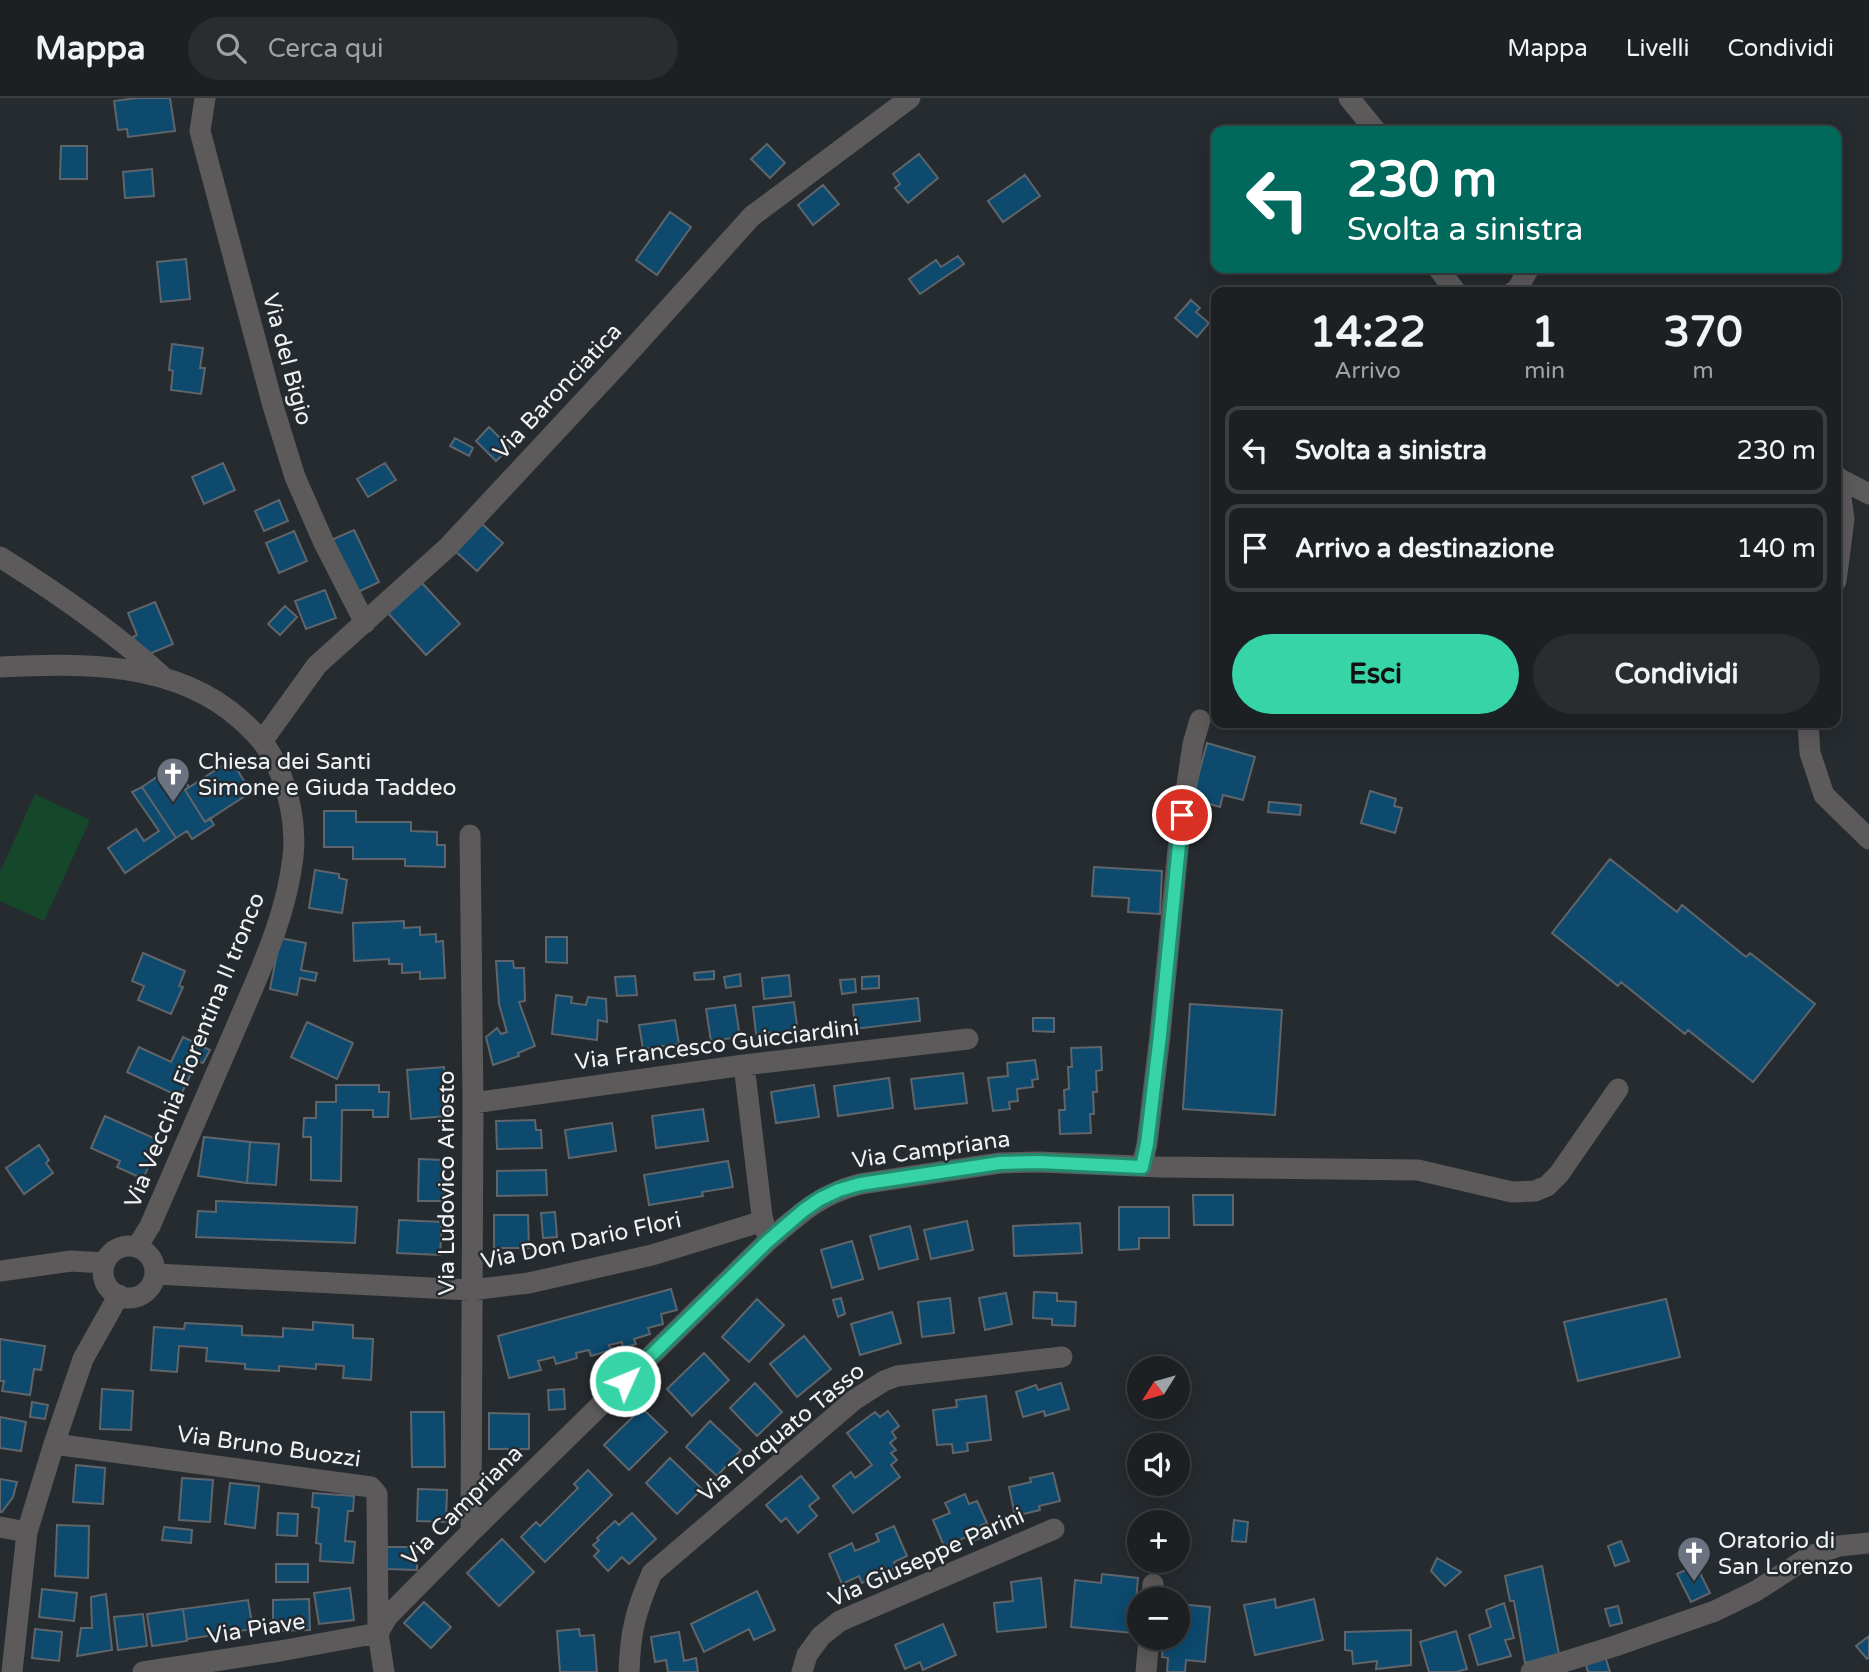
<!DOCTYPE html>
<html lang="it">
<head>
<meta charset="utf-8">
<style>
  :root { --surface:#1c2023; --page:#292d30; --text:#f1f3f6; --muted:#a0a3a6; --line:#3a3e41; --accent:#36d4a7 }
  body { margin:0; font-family:"Varela Round",sans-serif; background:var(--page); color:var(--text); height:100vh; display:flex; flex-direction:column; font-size:26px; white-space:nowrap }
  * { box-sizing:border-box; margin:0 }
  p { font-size:23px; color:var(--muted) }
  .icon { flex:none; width:38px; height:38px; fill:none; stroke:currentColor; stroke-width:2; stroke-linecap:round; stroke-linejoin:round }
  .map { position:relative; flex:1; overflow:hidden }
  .drawer { position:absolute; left:1211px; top:189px; width:630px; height:441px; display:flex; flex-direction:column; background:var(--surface); border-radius:14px; box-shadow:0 4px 18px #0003,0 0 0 2px var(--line) }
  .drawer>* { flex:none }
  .hud { position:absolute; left:1211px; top:28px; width:630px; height:147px; border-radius:14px; box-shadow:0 4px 18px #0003,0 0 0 2px var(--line); background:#00695c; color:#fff; overflow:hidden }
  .needle { width:46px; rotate:233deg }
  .fabs { position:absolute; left:1127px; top:1258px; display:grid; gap:14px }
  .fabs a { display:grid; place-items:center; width:63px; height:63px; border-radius:50%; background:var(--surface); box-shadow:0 4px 18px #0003,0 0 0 2px var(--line); font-size:35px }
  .pin { position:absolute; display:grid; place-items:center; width:60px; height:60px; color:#fff; margin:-30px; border:4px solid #fff; border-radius:50%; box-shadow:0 2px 7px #0007 }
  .me { position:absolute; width:77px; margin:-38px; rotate:46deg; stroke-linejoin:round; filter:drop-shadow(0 0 5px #0008) }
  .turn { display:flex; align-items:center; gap:24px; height:147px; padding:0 21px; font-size:32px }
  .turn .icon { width:91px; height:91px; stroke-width:2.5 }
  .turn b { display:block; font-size:49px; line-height:60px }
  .eta { display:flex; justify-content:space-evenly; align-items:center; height:119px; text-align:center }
  .eta b { font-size:42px; font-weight:700; line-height:49px }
  .primary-button { display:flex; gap:14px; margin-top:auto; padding:14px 21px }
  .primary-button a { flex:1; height:80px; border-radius:42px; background:var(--accent); color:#111; font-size:28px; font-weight:700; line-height:80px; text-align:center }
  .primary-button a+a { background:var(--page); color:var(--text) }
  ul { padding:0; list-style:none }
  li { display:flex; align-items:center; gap:21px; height:88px; margin:0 14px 10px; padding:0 7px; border:4px solid var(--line); border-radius:14px }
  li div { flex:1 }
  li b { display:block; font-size:26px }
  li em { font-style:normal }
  header { display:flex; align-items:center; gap:42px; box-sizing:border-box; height:98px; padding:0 35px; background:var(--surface); border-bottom:2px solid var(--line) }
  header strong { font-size:33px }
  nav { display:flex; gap:38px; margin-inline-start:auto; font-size:24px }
  .search { width:490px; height:63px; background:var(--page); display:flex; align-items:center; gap:18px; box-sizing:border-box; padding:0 24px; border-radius:38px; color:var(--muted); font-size:26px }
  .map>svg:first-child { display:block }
</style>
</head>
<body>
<header>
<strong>Mappa</strong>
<div class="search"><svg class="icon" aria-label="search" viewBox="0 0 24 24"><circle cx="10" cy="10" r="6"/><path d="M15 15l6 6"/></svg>Cerca qui</div>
<nav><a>Mappa</a><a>Livelli</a><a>Condividi</a></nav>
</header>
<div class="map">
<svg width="1869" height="1574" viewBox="0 0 1869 1574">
  <rect width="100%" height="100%" fill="#262b2f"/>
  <path fill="#15472b" d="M35,696L90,722L44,823L0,803V774Z"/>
  <path fill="#0d4a6e" stroke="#5f656a" stroke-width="2" d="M137,0H170L175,33L128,39L127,31L118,32L114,3Z
    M767,46L785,65L770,80L751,61Z
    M61,48H87V81H60Z
    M919,56L938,80L908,105L895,90L900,86L893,76Z
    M152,71L154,98L125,100L123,74Z
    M1025,77L1040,98L1003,124L988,103Z
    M823,87L839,106L813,127L798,107Z
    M670,114L691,129L657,177L636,162Z
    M958,158L964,166L920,196L909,181L936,162L941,169Z
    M186,161L190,201L161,204L157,164Z
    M1191,202L1200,210L1196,214L1209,225L1197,239L1175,220Z
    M172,246L203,250L200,270H205L201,296L171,292L173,273L169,272Z
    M489,329L510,350L496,363L476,343Z
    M455,340L473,350L469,358L450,348Z
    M223,365L235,392L204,406L192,379Z
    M385,365L396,382L368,399L357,381Z
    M279,402L288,423L264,433L255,413Z
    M481,425L503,445L477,473L455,453Z
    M354,432L379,484L354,496L329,443Z
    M294,433L307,463L279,475L266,445Z
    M421,484L460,526L426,557L387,514Z
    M325,492L336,520L306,531L295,503Z
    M155,504L173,546L142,559L133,539L137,537L128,515Z
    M285,508L297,519L280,537L268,526Z
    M1207,645L1255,659L1243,702L1223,697L1220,709L1192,701Z
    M231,662L251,694L205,724L185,692Z
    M170,670L175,678L180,675L189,689L185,692L205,724L210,720L214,727L192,741L187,733L176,740L142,689Z
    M142,689L176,740L125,775L108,750L136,731L144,743L159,733L132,694Z
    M1370,693L1396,701L1394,708L1402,710L1395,735L1361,725Z
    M1269,704L1301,707L1300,717L1268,714Z
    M324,713H356V724H411V733L437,734V747H445V769L405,768V761H353V749H324Z
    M1610,761L1677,814L1682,807L1746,859L1750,855L1815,906L1753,984L1688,932L1685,936L1621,884L1618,888L1552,835Z
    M1094,769L1162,773L1160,816L1128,814L1129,800L1092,798Z
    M315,772L339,776V780L347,782L342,815L309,810Z
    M404,823V830L420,829V837L436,836V844L443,843L445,880L420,881V874L402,875V866H389V861L354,863L353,825Z
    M546,839H567V865L546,864Z
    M280,840L306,845L301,872L317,875L315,883L300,880L297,897L270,891Z
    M143,855L185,873L179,888L183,889L171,916L138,902L144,888L132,883Z
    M496,863H513L514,870H524L525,903L519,904L535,948L518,955L519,958L493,967L486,939L497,930L501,936L507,934L499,906Z
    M714,873V881L695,882L694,875Z
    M740,876L741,888L726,890L724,879Z
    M789,877L791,898L764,901L762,880Z
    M635,878L637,897L617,898L615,879Z
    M879,878V890L862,891V879Z
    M855,881L856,894L842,896L840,882Z
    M556,897L572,899L571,905L586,907L588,899L606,901L607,924L598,922L597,942L552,936Z
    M918,900L920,923L855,931L853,907Z
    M794,904L798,936L776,939L775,934L756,936L753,909Z
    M1190,906L1282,912L1275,1017L1183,1011Z
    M735,907L740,939L711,943L706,911Z
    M1033,920H1054V934L1033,933Z
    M675,922L679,946L643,951L639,927Z
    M307,924L353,945L337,981L291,959Z
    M183,939L210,952L203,965L197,963L180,999L127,974L139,949L171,964Z
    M1101,949L1102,972L1096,973L1097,994H1093L1094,1016H1090L1091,1035L1060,1036L1059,1012H1065L1064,992L1069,991L1068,969H1072L1071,950Z
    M1035,962L1038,981L1032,982L1033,989L1017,991L1018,1003L1009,1004L1010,1011L993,1013L988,980L1008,978L1007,965Z
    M444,969L448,1018L411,1021L407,972Z
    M963,975L967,1005L915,1011L911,981Z
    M889,980L893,1010L838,1018L834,988Z
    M336,987H379V994H389L388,1019H373V1012H342L341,1083L311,1082V1039H303L304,1020H316V1004H336Z
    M814,987L819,1019L776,1025L771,994Z
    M703,1011L708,1043L656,1050L652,1018Z
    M105,1018L160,1043L143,1081L117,1069L120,1063L91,1050Z
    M535,1022L536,1032H541L542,1050L497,1051L496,1023Z
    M612,1025L616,1053L569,1060L565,1032Z
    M204,1039L250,1044L247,1085L198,1078Z
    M250,1044L279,1046L276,1087L247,1085Z
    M39,1047L49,1062L46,1065L53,1075L24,1096L6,1070Z
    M419,1061L445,1062L444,1103H418Z
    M728,1063L733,1089L702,1094L703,1098L649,1107L644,1077Z
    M546,1072L547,1097L497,1098V1073Z
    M1193,1097H1233V1127H1194Z
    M216,1103L357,1109L355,1145L196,1139L198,1113L216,1114Z
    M1119,1109H1169V1140H1139V1151L1119,1152Z
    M555,1114L557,1139L543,1140L541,1115Z
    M494,1117H528L529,1150H494Z
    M399,1122L442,1124L440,1157L397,1155Z
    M967,1123L973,1152L931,1161L924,1132Z
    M1080,1125L1082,1155L1014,1158L1013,1128Z
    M910,1128L918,1161L879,1171L870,1138Z
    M852,1143L863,1181L832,1190L821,1152Z
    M671,1191L677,1212L661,1216L663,1226L648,1230L650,1236L634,1241L636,1246L623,1250L622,1244L609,1247L611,1252L591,1258L589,1252L576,1255L577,1260L556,1266L554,1259L538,1263L541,1272L509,1280L498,1238Z
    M1034,1194L1057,1195V1203L1076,1204L1075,1228L1052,1227V1221L1033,1220Z
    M1006,1195L1012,1226L985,1232L979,1200Z
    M841,1200L845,1216L838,1219L833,1202Z
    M950,1200L954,1235L922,1239L918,1204Z
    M757,1201L784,1227L749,1264L722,1239Z
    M1666,1201L1680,1259L1578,1283L1564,1224Z
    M892,1214L901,1245L860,1257L851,1226Z
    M313,1224L353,1227V1240L373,1241L371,1282L343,1280L344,1268L316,1266V1271L279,1268V1273L245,1271V1266L206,1263L207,1250L179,1248L177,1274L151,1272L154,1229L184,1231L185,1225L242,1228V1237L283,1239V1230L313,1232Z
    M804,1238L831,1271L797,1299L770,1266Z
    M0,1241L45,1248L41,1272L34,1271L30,1297L2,1293L4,1283H0Z
    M704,1255L729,1282L692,1318L667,1291Z
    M755,1285L782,1314L757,1338L730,1310Z
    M1061,1285L1069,1311L1045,1318L1044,1313L1023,1319L1016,1294L1036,1287L1038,1292Z
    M102,1291L133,1293L131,1332L100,1331Z
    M564,1291L565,1311L549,1312L548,1292Z
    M986,1298L991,1342L967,1345L968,1353L953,1355L952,1346L937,1347L933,1312L957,1309L956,1302Z
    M32,1304L48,1307L45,1321L30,1319Z
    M642,1310L667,1334L629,1372L604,1347Z
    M888,1313L899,1328L892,1334L896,1340L890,1345L896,1352L891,1355L897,1362L891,1367L900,1379L853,1415L833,1388L851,1374L855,1380L872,1367L847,1335L875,1314L880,1319Z
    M411,1314H444L445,1369H412Z
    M489,1315L529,1316V1351H489Z
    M0,1319L26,1324L21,1353L0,1350Z
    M710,1323L741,1352L717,1378L686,1349Z
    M670,1360L702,1391L677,1416L646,1385Z
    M76,1367L105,1370L103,1406L73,1404Z
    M588,1372L612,1397L545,1464L521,1439L536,1424L540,1428L578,1390L574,1386Z
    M1053,1375L1060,1403L1039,1408L1040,1412L1015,1418L1009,1389L1031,1384L1030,1380Z
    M801,1378L819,1400L809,1408L817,1418L798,1435L786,1420L781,1424L766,1407Z
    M182,1380L213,1382L210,1424L179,1422Z
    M0,1381L17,1384L13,1399L2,1414H0Z
    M230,1385L259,1388L255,1430L225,1426Z
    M418,1391L447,1392L446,1424L417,1423Z
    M313,1395L354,1398L353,1413H348L345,1443L355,1444L353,1465L320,1463L321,1446L316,1445L319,1410L312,1409Z
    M965,1396L969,1406L977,1403L987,1425L981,1427L985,1438L971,1444L969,1438L944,1448L933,1422L950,1415L945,1405Z
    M278,1415L298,1416L297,1438L277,1437Z
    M632,1415L656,1441L629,1466L622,1459L608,1473L594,1458L599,1453L593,1447L599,1442L597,1440L615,1423L619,1427Z
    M1234,1422L1248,1424L1246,1444L1232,1443Z
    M57,1427L89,1428L88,1480L55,1478Z
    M894,1428L907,1458L894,1464L896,1470L862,1485L859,1478L842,1486L829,1456L852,1445L855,1453L879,1443L876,1436Z
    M164,1429L192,1432L191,1445L162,1442Z
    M502,1441L534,1474L499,1508L467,1475Z
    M1621,1443L1629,1463L1615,1468L1608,1448Z
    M387,1449H417V1472L387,1471Z
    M1437,1460L1461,1474L1445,1488L1431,1473Z
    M276,1466H308V1484H276Z
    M1696,1467L1710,1495L1691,1504L1677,1476Z
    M1542,1468L1559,1556L1525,1565L1514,1503H1510L1505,1478Z
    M1102,1476L1138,1480L1133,1535L1071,1529L1075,1482L1101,1485Z
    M1041,1480L1046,1529L997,1534L994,1505L1013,1503L1011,1484Z
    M350,1490L354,1522L319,1526L314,1495Z
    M42,1491L77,1495L74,1523L39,1519Z
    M757,1493L775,1532L754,1542L749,1531L704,1554L691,1526Z
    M106,1496L112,1552L77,1558L81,1530H92L91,1499Z
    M309,1501L310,1532L273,1533V1502Z
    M1275,1501L1276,1510L1314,1501L1323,1542L1255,1557L1244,1507Z
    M248,1502L253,1531L187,1541L183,1511Z
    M424,1504L451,1529L431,1550L404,1525Z
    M1504,1505L1514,1540L1505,1542L1511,1558L1478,1567L1469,1537L1491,1529L1486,1512Z
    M1178,1506L1210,1509L1205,1564L1186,1562L1185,1574H1167L1168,1560L1162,1559L1164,1540H1178Z
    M1618,1508L1622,1525L1610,1528L1605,1511Z
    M183,1511L187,1543L152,1548L147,1516Z
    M143,1516L147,1548L118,1552L114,1519Z
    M943,1526L956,1557L923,1572L920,1564L905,1571L895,1547Z
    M35,1531L62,1534L59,1563L32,1560Z
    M579,1531L580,1538L594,1537L597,1574H560L557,1533Z
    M1411,1532V1567L1376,1571L1377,1563L1353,1566L1352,1553L1345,1552V1534Z
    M1456,1533L1467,1571L1456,1574H1429L1420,1544Z
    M679,1534L684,1563L696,1560L698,1574H668L666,1562L655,1564L651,1539Z
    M1869,1538V1559L1867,1561L1856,1548Z
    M1605,1558L1610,1574H1588L1585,1564Z"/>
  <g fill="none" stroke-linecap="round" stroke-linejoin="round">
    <path stroke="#5d5a5c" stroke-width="21" d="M205,0L200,33L273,308L295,379L324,445L365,525
      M1349,0L1376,33
      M1438,170L1456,194
      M1513,194L1517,192L1529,170
      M1836,377L1838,380L1844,421L1836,483
      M1838,380L1869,396
      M0,459C56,494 113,533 162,578
      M0,569C82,565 176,563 241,622C261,640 270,651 281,677C291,703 296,731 293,759C286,821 258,877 234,934C206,999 178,1063 150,1128L137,1149
      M1808,625L1810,655L1824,697L1869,741
      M263,642L317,567L448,449L624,260L752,118L910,0
      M470,737L473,1005L471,1434
      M744,967L762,1118L766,1134
      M473,1005L744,967L968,941
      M1142,1068L1147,1046L1160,937L1179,741L1193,646L1200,622
      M103 1174a26 26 0 1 1 52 0a26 26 0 1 1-52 0Z
      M0,1173L71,1163L105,1165
      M155,1176L471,1192L529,1185L652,1157L763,1123
      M54,1346L371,1389L377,1396L378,1535L384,1574
      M0,1429L27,1434
      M1152,1502L1153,1486
      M378,1535L387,1519L471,1434L768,1143C800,1116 818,1097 860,1086L1000,1065L1039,1064L1161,1069L1418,1072L1512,1094L1535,1093L1547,1088L1559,1076L1618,991
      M12,1574L27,1434L54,1346L83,1261L119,1197
      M143,1574L280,1553L378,1535
      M629,1574C630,1534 636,1512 652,1475L854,1302L884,1283L897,1278L1062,1259
      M802,1574L807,1557L821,1538L840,1523L1054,1431
      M1146,1574L1149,1540
      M1531,1574L1615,1548L1715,1513L1756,1493L1810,1458L1839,1448L1869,1445"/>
  </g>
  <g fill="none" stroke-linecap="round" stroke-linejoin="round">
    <g stroke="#238a6d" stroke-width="18">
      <path id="route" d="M625,1283L768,1143L804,1112L820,1101L839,1092L860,1086L1000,1065L1039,1064L1142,1069L1147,1046L1160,937L1182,717"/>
    </g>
    <use href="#route" stroke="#36d4a7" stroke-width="12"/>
  </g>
  <defs>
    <g id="church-pin" transform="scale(1.75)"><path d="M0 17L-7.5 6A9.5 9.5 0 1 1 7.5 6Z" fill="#6b7280" stroke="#262b2f"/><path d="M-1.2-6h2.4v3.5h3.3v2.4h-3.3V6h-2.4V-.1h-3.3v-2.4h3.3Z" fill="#fff"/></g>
  </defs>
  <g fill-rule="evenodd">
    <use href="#church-pin" x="173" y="676"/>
    <use href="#church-pin" x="1694" y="1455"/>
  </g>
  <g text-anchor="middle" stroke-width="5" stroke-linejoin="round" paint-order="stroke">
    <g font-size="23" fill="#eff3f6" stroke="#262b2f">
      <text transform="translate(288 261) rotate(75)" y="8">Via del Bigio</text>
      <text transform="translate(557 293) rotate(-47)" y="8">Via Baronciatica</text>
      <text transform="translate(717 946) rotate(-7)" y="8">Via Francesco Guicciardini</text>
      <text transform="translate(194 952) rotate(-68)" y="8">Via Vecchia Fiorentina II tronco</text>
      <text transform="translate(931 1051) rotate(-8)" y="8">Via Campriana</text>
      <text transform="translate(446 1085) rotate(-90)" y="8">Via Ludovico Ariosto</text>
      <text transform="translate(581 1142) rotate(-12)" y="8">Via Don Dario Flori</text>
      <text transform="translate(781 1334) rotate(-39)" y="8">Via Torquato Tasso</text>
      <text transform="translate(269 1348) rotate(8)" y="8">Via Bruno Buozzi</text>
      <text transform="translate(462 1407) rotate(-45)" y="8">Via Campriana</text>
      <text transform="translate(926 1459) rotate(-24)" y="8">Via Giuseppe Parini</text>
      <text transform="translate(256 1530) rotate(-9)" y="8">Via Piave</text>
    </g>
    <g font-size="23" fill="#eff3f6" stroke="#262b2f" text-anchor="start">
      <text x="198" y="671">Chiesa dei Santi<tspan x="198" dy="26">Simone e Giuda Taddeo</tspan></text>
      <text x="1718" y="1450">Oratorio di<tspan x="1718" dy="26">San Lorenzo</tspan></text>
    </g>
  </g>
</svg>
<div class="fabs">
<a><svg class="needle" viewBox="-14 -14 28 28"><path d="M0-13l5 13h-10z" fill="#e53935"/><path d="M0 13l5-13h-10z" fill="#a0a3a6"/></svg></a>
<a><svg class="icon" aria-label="sound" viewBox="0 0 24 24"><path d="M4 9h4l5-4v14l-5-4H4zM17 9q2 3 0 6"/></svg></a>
<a>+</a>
<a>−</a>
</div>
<div class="pin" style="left:1182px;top:717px;background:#d93025"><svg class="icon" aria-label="arrive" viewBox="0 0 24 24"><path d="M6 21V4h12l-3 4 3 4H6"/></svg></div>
<svg class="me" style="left:625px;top:1283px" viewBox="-20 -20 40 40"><circle r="17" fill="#36d4a7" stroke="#fff" stroke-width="3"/><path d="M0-11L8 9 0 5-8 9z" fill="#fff"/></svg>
<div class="hud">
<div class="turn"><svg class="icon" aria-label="left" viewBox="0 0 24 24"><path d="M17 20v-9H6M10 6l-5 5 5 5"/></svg><div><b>230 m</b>Svolta a sinistra</div></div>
</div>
<section class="drawer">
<div class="eta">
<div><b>14:22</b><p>Arrivo</p></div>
<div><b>1</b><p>min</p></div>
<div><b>370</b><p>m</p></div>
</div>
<ul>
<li><svg class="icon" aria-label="left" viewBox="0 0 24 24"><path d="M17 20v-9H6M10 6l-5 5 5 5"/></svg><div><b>Svolta a sinistra</b></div><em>230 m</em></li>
<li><svg class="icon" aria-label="arrive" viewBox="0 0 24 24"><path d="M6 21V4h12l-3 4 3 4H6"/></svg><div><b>Arrivo a destinazione</b></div><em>140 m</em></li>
</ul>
<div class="primary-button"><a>Esci</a><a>Condividi</a></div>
</section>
</div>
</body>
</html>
